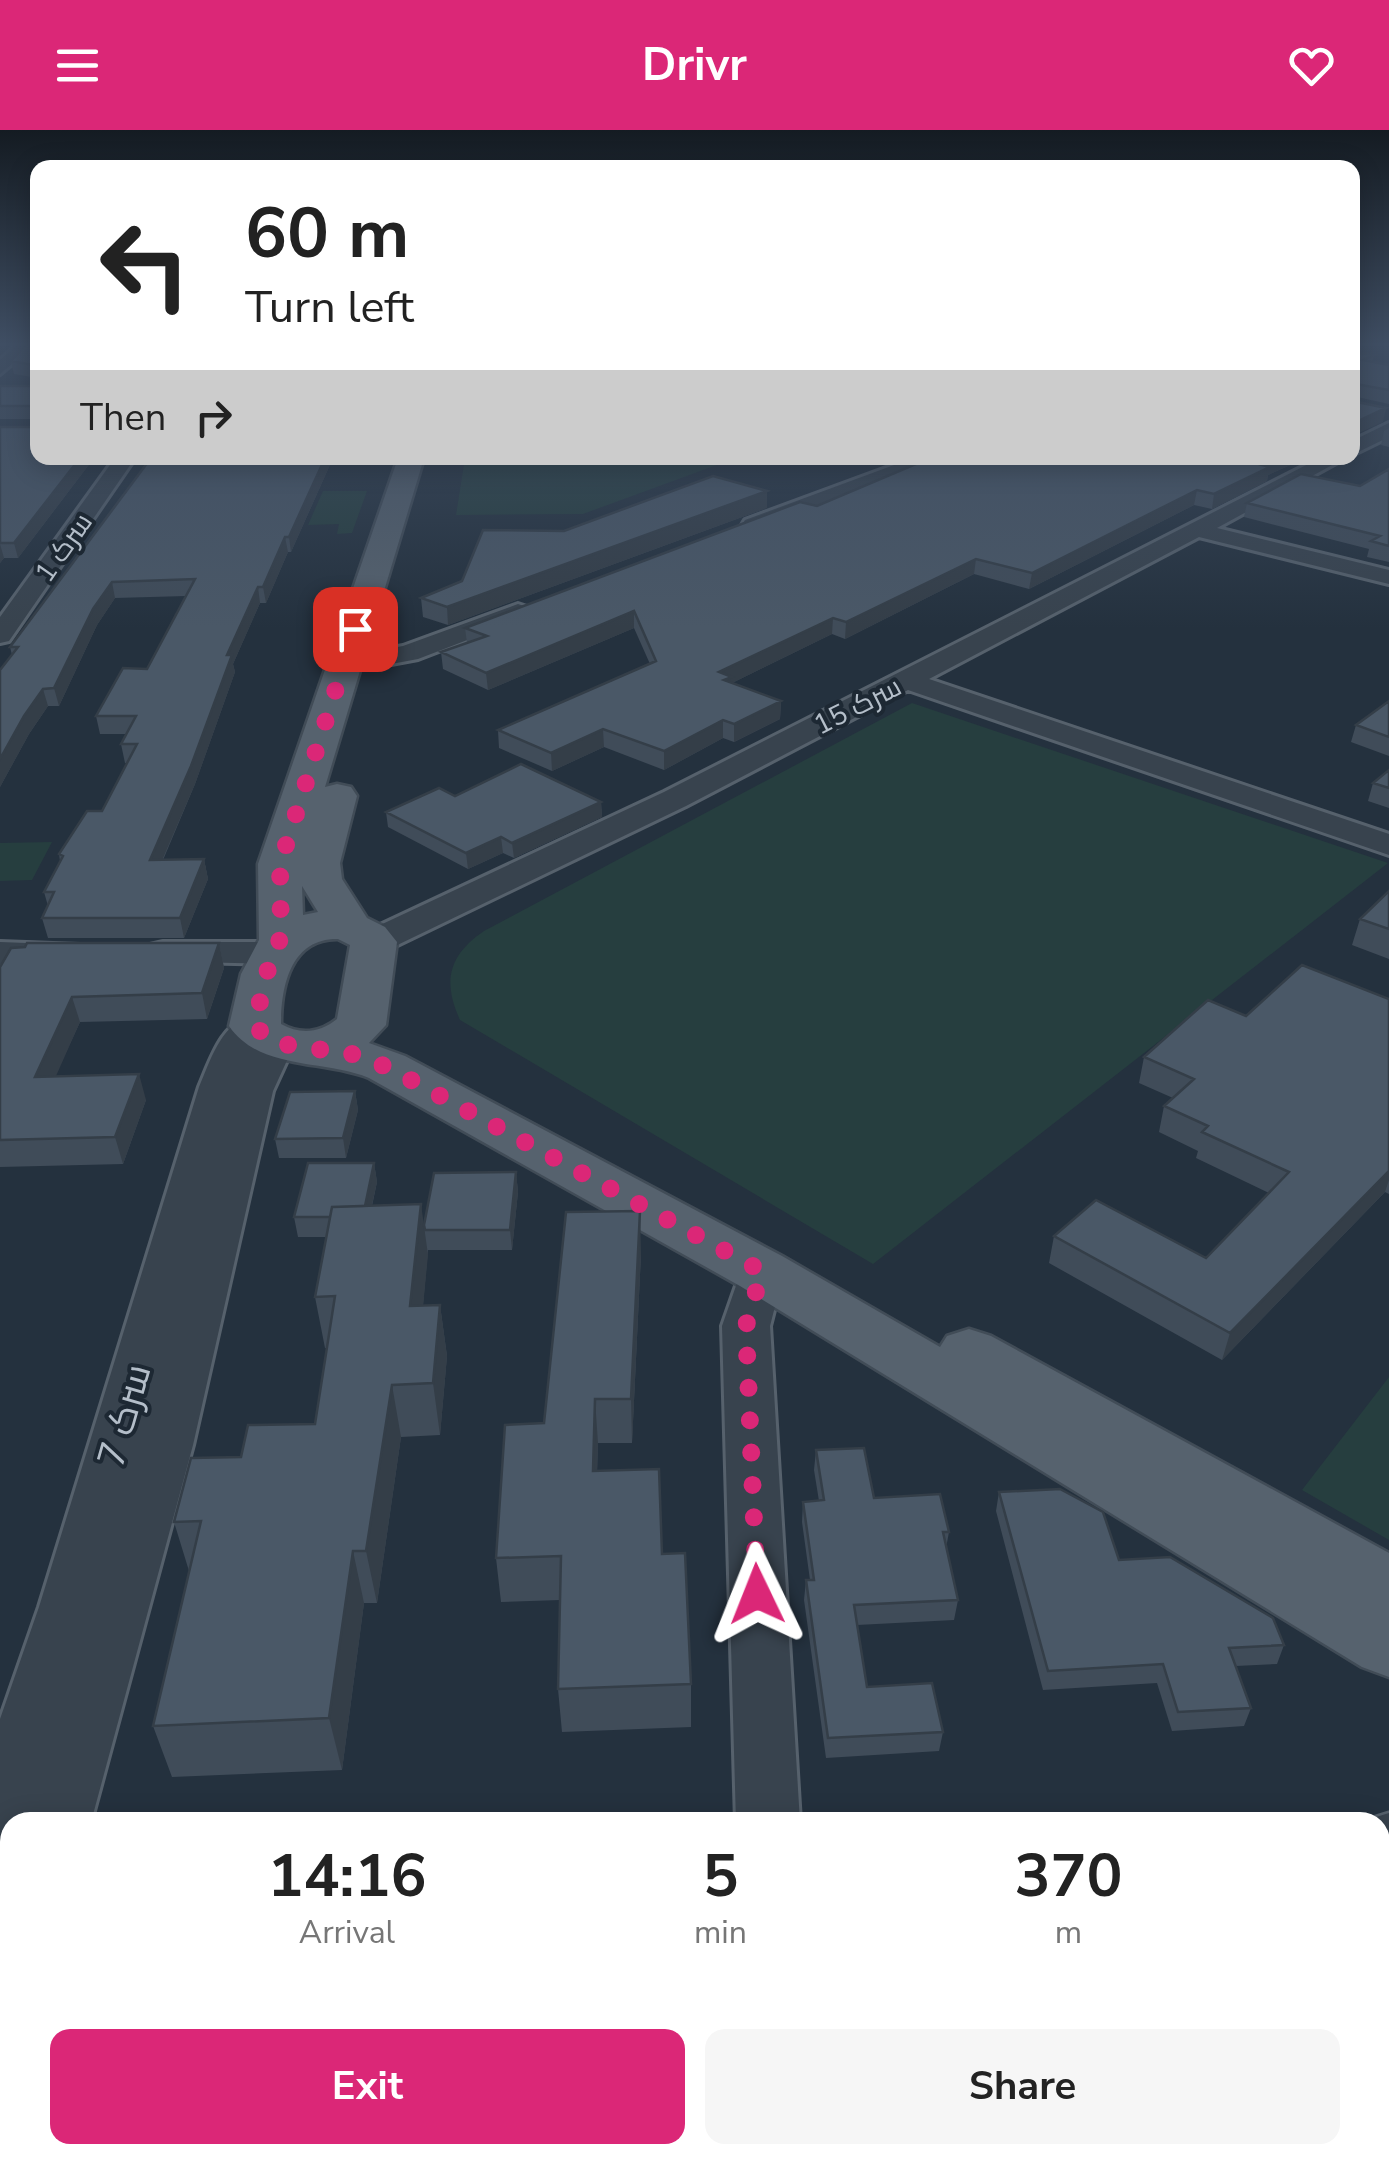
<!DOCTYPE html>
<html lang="en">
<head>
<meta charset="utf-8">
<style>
  :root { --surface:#fff; --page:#f6f6f6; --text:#222; --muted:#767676; --accent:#db2777 }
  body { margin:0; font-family:"Nunito Sans",Cairo,sans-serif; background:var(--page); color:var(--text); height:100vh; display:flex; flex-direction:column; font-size:38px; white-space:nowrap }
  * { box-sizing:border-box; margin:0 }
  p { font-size:32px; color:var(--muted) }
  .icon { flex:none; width:55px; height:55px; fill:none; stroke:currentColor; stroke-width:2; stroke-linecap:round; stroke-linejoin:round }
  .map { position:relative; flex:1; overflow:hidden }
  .side { position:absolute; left:0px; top:1682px; width:1390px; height:352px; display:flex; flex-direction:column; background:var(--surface); border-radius:30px 30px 0 0; box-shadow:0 5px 25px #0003 }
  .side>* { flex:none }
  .guide { position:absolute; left:30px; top:30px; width:1330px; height:305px; border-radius:20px; box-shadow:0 5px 25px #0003; background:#fff; color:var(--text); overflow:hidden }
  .pin { position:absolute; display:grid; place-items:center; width:85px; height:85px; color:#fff; margin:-42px; border-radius:20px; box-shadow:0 5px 15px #0006 }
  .me { position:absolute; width:110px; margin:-55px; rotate:358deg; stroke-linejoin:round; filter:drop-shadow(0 0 8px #0008) }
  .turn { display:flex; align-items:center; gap:35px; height:210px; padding:0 50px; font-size:45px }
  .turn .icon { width:130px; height:130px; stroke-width:2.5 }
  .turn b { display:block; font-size:70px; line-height:85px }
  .then { display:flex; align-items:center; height:95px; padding:0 50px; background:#0003; gap:20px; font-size:38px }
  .eta { display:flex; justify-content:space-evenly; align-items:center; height:170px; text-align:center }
  .eta b { font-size:60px; font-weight:700; line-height:70px }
  .cta { display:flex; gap:20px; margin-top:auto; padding:20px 50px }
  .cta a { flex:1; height:115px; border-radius:20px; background:var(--accent); color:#fff; font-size:40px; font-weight:700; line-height:115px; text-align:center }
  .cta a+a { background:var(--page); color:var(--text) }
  header { display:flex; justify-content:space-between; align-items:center; height:130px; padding:0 50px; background:var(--accent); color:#fff; font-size:45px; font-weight:700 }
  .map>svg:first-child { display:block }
</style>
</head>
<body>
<header><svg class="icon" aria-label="menu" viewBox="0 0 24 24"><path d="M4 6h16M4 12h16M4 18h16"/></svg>Drivr<svg class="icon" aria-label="heart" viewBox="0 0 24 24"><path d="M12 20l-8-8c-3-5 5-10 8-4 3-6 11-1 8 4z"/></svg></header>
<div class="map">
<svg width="1389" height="2034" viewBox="0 0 1389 2034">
  <rect width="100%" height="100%" fill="#24313e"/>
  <path fill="#263e3f" d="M465,328H736L583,384L456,385Z
    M323,361H367L352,403L337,404L339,394L308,395Z
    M912,573L1388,733L873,1134L460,890C442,851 449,825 484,801Z
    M52,712L32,750L0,751V713Z
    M1389,1247V1410L1302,1360Z"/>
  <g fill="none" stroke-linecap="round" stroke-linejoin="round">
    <g stroke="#56616c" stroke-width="6">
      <path id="minor" d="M18,214H36L0,244V230Z
        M1389,293V307L1352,325V311Z
        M115,328H135L9,511L0,513V487Z
        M913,328H940L761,400H745L742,395L745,390Z
        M1320,328H1345L1217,398L1389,440V454L1199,407L929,549L1389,704V725L908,560L686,676L387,820L374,823L361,820L356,812L361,804L664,662Z
        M518,474L527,477L531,482L527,487L418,529L375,537L362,529L365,523L403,516Z
        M0,812L80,815L85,823L80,831L0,834Z
        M163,812H272L285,815L290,823L285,831L272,834L150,831L145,823L150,815Z
        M254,884L268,888L273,896L269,903L289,905L295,913L273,961L193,1315L91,1692H27L29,1686L26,1692H10V1705L0,1709V1589L39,1477L199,957C211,929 221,893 254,884Z
        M761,1125L777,1130L784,1141L770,1196L800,1692H736L722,1196L745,1130Z
        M10,1835V1937L0,1941V1839Z
        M1084,2025H1158L1161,2034H1085Z"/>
    </g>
    <g stroke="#56616c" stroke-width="5">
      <path id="tertiary" d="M1389,1683V1765L1380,1766V1692H1360Z
        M0,1735H10V1821H0Z"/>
    </g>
    <g stroke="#414c57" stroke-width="5">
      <path id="primary" d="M398,328H424L325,657L337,654L351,657L357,666L340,733L342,749L367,788L385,797L397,812L386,895L369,913L405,926L782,1126L940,1217L947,1206L969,1199L991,1206L1389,1423V1547L1362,1537L740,1156L369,948C323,929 260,941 229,896L241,844L259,810L258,734ZM302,756L318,782L303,785ZM338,809L350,815L337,889C320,903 300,905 281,894C281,856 291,808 338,809Z"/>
    </g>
    <use href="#minor" fill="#38434e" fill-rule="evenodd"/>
    <use href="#tertiary" fill="#38434e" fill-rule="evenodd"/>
    <use href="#primary" fill="#56626e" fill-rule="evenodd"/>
  </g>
  <path fill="#404c59" d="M38,214V248L14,244L11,231Z
    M1352,222L1374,225L1372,232L1389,235V274L1353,266Z
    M0,256H38V328H94L18,428H4L0,433V297H37V289H0Z
    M1389,298V317L1381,315L1384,301Z
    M151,328H333L291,422H288L266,473H260L233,534L235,542L195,654L163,730L204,729L208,749L184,808H48L42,788L48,776L44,762L60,731L59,724L102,681L128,633H125L121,614L127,604H100L96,586L147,539L186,466L115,468L97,495L59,576H48L29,604L0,657V540L12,525L10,517Z
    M927,328H1306L1268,345L1267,351L1212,379L1194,375L1029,459L974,444L845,509L832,504L732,553L781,571L780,589L734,612L723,608L664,640L604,617L552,641L499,618L498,600L650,534L634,498L488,560L443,539L441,522L467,513L465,498L817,376Z
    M1389,339V432L1367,427L1369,419L1244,387L1247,373L1360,356Z
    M767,378L448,495L423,487L421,468L462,451Z
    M1389,571V626L1351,612L1356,595Z
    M1389,640V678L1368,671L1373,653Z
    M455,666L601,672L602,687L514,728L503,723L468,739L388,697L386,682Z
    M1389,761V829L1352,815L1360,789Z
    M219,813L224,838L207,889L80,892L55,946L146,970L123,1034L0,1037V837Z
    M1389,869V1064L1385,1062L1222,1230L1049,1133L1054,1106L1206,1128L1269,1063L1196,1028L1198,1021L1159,1002L1164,976L1173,968L1139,953L1144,927L1246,886Z
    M355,961L358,980L346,1028H279L275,1009Z
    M374,1033L377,1052L372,1076L424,1095L516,1042L518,1062L512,1120H428L423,1175H440L447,1226L440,1305L401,1307L377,1473H364L342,1640L172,1647L153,1596L189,1441L174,1392L241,1327L315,1294L327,1218H325L315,1167L326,1107H298L294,1087Z
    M641,1124L632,1313H598L597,1341L662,1424L691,1554V1597L562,1602L558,1559L560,1470L501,1472L496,1428L544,1293Z
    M816,1320L874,1368L949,1402L946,1418L958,1470L954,1490L857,1495L867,1557L943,1602L939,1621L826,1628L804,1470L806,1450H810L802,1392L803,1372L819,1371L814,1340Z
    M999,1362L1119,1430L1284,1515L1277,1534L1236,1536L1251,1578L1244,1596L1172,1601L1157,1553L1043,1560L996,1381Z
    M1245,2025H1380L1389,2034H1248Z"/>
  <path fill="#343e48" d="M1386,278L1383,292L1352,306V294Z
    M80,328H94L18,428L14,413Z
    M325,328H333L291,422L289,407Z
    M1279,328H1306L1268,345L1267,351L1212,379L1214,364L1262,335Z
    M1197,360L1194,375L1029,459L1032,443Z
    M767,361V378L448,495L447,477Z
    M285,407L288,422L266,473L263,457Z
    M0,414L4,428L0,433Z
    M976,429L974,444L845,509L846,492Z
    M112,452L115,468L97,495L59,576L54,558L93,479Z
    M258,457L260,473L233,534L235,542L195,654L154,749L150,730L227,525Z
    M634,481V498L488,560L486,543Z
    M833,488L832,504L732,553V564L719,542Z
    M43,559L48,576L29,604L0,657V629L24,586Z
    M781,571L780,589L734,612V594Z
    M723,590V608L664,640V621Z
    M603,599L604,617L552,641L551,623Z
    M601,672L602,687L514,728L512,713Z
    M501,707L503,723L468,739L466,723Z
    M204,729L208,749L184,808L180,788Z
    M219,813L224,838L207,889L202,863Z
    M72,867L80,892L44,973L35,947Z
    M139,944L146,970L123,1034L115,1007Z
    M355,961L358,980L346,1028L343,1008Z
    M374,1033L377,1052L365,1106L362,1087Z
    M1389,1041V1050L1385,1062L1222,1230L1230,1203Z
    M516,1042L518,1062L512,1120L510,1100Z
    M421,1074L428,1125L418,1228L410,1176Z
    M640,1081L641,1124L632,1313L631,1269Z
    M440,1175L447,1226L440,1305L433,1253Z
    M392,1255L401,1307L377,1473L366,1421Z
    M595,1269L598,1313L596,1385L593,1341Z
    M353,1421L364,1473L342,1640L329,1588Z
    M74,2025H100L96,2034H70Z
    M407,2025H419L415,2034H403Z"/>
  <path fill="#4a5867" stroke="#343e48" stroke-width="2.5" d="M27,214H38V236L11,231Z
    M1352,222L1374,225L1363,230L1389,235V260L1356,254L1352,256Z
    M0,256H38V276H0Z
    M1352,271L1386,278L1352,294Z
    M38,280V328H80L14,413H0V297H37Z
    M151,328H325L289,407H285L263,457H258L227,525H232L191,636L150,730L204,729L180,788H42L54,762H44L63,726L59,724L87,681H102L137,614H121L136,586H96L123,538L147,539L195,449L112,452L93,479L54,558L43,559L24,586L0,629V540L18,517H10Z
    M930,328H1279L1262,335L1270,337L1214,364L1197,360L1032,443L976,429L846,492L833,488L719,542L732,547L724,550L781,571L734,594L723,590L664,621L603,599L551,623L498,600L656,531L634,481L486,543L441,522L487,506L465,498L800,372L817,376Z
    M1389,339V416L1371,411L1380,406L1247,373L1301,344L1360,356Z
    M713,346L767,361L447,477L421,468L462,451L483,400L564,401Z
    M1389,571V607L1356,595Z
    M521,634L601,672L512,713L501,707L466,723L386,682L439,658L455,666Z
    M1389,640V658L1373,653Z
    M1389,761V799L1360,789Z
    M27,813H219L202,863L72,867L35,947L139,944L115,1007L0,1010V837L11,818L25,817Z
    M1302,835L1389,869V1041L1230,1203L1054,1106L1096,1070L1206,1128L1289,1042L1202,1002L1208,996L1164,976L1194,949L1144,927L1208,870L1246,886Z
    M355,961L343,1008L275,1009L290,962Z
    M308,1033H374L365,1076L332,1077L330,1087H294Z
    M516,1042L510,1100H425L424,1095L434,1043Z
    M421,1074L410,1176L440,1175L433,1253L392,1255L366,1421H353L329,1588L153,1596L201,1391L174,1392L191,1328L241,1327L248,1295L315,1294L335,1166L315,1167L332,1077Z
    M640,1081L631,1269H595L593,1341L659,1339L662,1424L685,1423L691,1554L558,1559L561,1426L496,1428L505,1295L544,1293L566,1082Z
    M864,1318L874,1368L940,1364L949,1402H943L958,1470L854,1475L867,1557L932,1553L943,1602L828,1608L806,1450H814L803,1372L824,1370L816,1320Z
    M1060,1359L1103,1382L1119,1430L1170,1427L1273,1488L1284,1515L1229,1518L1251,1578L1178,1582L1163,1534L1048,1541L999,1362Z
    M1380,1765L1389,1788V2034H1275L1273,2025H1380Z
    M10,2018V2025H74L70,2034H3Z
    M353,2025H407L403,2034H349Z
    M474,2025H608L607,2034H473Z
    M744,2025H883L884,2034H745Z"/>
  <linearGradient id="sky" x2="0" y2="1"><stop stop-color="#141b22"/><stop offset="0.43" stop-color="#3f4e63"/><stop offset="1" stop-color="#3f4e63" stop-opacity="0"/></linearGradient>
  <rect width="1389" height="498" fill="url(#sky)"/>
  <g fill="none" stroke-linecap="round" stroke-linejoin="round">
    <path stroke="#db2777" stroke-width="18" stroke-dasharray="0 32.4" d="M355,499L280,734L281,808L272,823L254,896L275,913L352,924L387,937L762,1141L746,1196L757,1464"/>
  </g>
  <g text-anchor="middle" stroke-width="8" stroke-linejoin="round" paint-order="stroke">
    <g font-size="28" fill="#b4bec9" stroke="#1d2833">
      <text transform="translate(63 417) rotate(-55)" y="10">سرک 1</text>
      <text transform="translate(857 575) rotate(-27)" y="10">سرک 15</text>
    </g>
    <g font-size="38" fill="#b4bec9" stroke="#1d2833">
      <text transform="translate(124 1285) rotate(-74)" y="13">سرک 7</text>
    </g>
  </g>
</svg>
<div class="pin" style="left:355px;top:499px;background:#d93025"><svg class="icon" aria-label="arrive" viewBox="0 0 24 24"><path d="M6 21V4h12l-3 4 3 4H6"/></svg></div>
<svg class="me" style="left:757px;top:1464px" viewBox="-20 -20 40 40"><path d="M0-17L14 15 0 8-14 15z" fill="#db2777" stroke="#fff" stroke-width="4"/></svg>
<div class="guide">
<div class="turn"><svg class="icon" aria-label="left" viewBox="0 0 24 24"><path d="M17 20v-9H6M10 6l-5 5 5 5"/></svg><div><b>60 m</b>Turn left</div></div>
<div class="then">Then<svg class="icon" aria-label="right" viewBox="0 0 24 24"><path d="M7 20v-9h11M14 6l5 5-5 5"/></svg></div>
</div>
<section class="side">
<div class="eta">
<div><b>14:16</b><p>Arrival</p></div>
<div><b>5</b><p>min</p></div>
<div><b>370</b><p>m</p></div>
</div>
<div class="cta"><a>Exit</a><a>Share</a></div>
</section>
</div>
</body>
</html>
